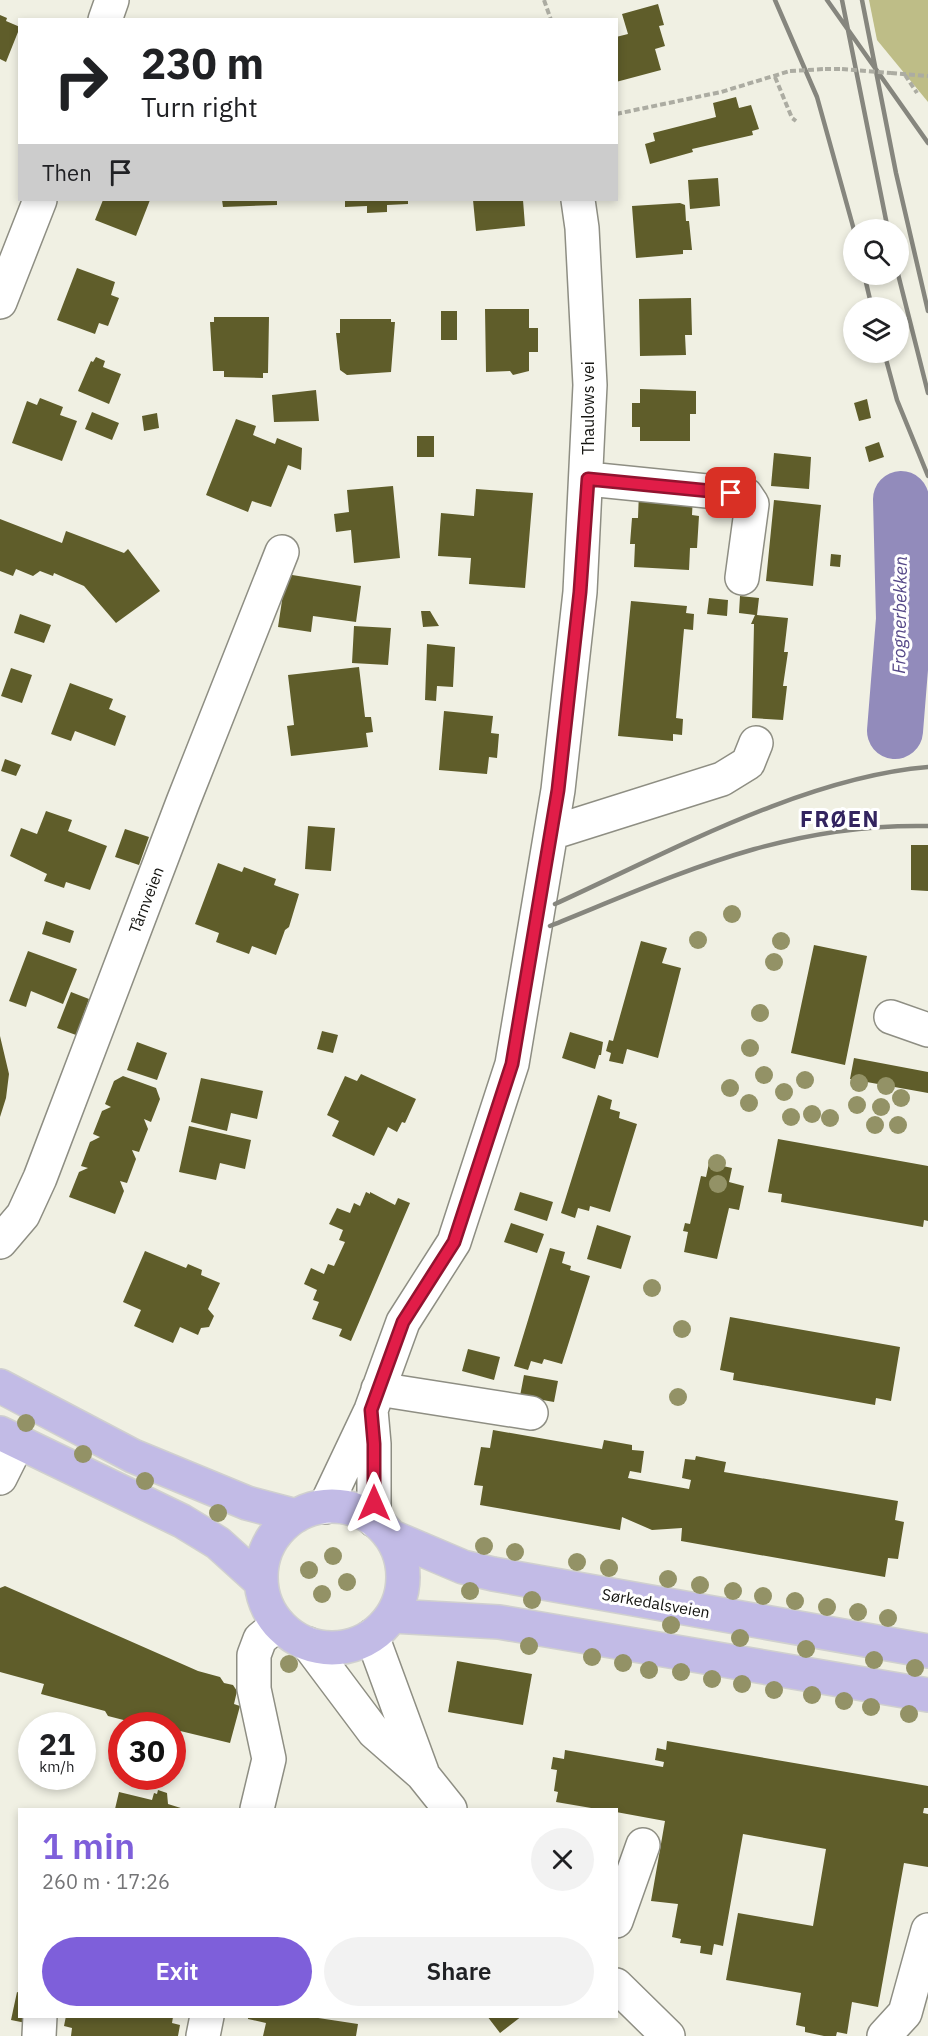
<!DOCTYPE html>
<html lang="en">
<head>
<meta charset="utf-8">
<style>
  :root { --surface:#fff; --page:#f2f2f2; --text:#202124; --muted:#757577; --accent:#7e5fda }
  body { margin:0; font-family:"IBM Plex Sans",sans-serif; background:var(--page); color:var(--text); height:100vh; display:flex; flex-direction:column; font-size:22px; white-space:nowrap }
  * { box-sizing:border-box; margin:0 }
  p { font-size:20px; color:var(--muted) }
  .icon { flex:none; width:33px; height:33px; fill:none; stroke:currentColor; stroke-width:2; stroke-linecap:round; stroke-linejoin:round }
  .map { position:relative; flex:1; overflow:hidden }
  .sheet { position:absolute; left:18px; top:1808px; width:600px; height:210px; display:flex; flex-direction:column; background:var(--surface); border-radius:0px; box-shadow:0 3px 9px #0003 }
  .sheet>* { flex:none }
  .hud { position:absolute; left:18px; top:18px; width:600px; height:183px; border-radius:0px; box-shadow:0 3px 9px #0003; background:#fff; color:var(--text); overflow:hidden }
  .tools { position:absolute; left:843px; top:219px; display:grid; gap:12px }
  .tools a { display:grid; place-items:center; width:66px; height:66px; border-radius:50%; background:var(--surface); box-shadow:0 3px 9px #0003; font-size:30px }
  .speed { position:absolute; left:18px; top:1712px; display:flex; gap:12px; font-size:30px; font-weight:700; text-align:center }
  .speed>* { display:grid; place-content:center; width:78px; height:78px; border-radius:50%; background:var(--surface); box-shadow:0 3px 9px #0003; line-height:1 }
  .speed small { font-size:15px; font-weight:400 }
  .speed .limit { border:9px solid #d22; background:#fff; color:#111 }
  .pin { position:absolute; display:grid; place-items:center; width:51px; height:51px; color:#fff; margin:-26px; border-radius:12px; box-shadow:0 3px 9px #0006 }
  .me { position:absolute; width:66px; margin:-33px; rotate:0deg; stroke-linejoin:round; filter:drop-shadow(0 0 4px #0008) }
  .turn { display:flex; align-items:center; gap:21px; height:126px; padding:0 24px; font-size:27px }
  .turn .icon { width:78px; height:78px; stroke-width:2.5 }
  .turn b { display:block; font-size:42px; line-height:51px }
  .then { display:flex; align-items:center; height:57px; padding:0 24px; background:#0003; gap:12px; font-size:22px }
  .round { display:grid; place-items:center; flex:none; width:63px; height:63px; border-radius:32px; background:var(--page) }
  .summary { display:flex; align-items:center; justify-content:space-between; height:102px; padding:0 24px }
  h1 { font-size:36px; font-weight:600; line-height:45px; color:var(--accent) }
  .primary-button { display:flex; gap:12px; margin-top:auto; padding:12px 24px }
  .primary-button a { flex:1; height:69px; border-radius:36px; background:var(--accent); color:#fff; font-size:24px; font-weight:600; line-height:69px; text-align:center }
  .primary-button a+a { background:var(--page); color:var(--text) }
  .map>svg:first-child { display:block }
</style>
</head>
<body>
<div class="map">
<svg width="928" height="2036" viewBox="0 0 928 2036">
  <rect width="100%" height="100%" fill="#f0f0e3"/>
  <path fill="#bebd87" d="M869,0H928V102L877,40Z"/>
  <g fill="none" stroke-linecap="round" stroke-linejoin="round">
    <path stroke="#928bbb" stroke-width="56" d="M895,731L904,619L901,499"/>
  </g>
  <path fill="#5f5d2a" d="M658,4L664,25L659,26L665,46L655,49L661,70L616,82V37L628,34L622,14Z
    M0,15L7,18L6,21L20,27L6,62L0,59Z
    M736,97L739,108L751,105L759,129L752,131L753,135L692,149L693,152L650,164L645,144L655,141L653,133L716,117L713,103Z
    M718,178L720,206L690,209L688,180Z
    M103,200H150L136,236L95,220Z
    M222,200H277V205L223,207Z
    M345,200H408V204L387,205V212L367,213V206L345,207Z
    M473,200H523L525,226L476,231Z
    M680,203L685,205L686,221H689L692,250H683V254L636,258L632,206Z
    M77,268L115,282L111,295L119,298L108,326L99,323L95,334L57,320Z
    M691,298L692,335H685L686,355L640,356L639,299Z
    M485,309H529V328H538V352H529V371L513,375L510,371L486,372Z
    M441,311H457V340H441Z
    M214,317H269L268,373H263V378L224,377V371H213L210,322H214Z
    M340,319H391V322H395L391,372L347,375L340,370L336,333H340Z
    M96,357L105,361L103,367L121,374L109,404L78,391L91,361L93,362Z
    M640,389L696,391V414H690V441H640V427H632V403H640Z
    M316,390L319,421L274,422L272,395Z
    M40,398L63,407L60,415L77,421L62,461L12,443L27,401L37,405Z
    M867,399L871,418L859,421L854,403Z
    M92,412L119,423L112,440L85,429Z
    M157,413L159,428L144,431L142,416Z
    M236,419L256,426L253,435L275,444L277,438L302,448L301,470L288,465L271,507L252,501L248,512L206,495Z
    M417,436H434V457H417Z
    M879,442L884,457L869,462L865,447Z
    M774,453L811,457L809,489L771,486Z
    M393,486L400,558L354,563L351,530L336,532L334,514L349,512L347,490Z
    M476,489L533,493L525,588L469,584L471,558L438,556L441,513L474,516Z
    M639,492L693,495L692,515L699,516L697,548H690L689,570L634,567L635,544H630L632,518H638Z
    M774,500L821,505L813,586L766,581Z
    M0,519L62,543L66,531L124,553L128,549L160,591L116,623L84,586L54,573L53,576L40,571L33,576L16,569L13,576L0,571Z
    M831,554L841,555L840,567L830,566Z
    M286,574L361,586L356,622L313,616L311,632L278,627Z
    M740,596L759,598L757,615L788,618L784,652H788L783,686H787L783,720L752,718L754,624H751L755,615L739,613Z
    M709,598L728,600L727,616L707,614Z
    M631,601L687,606L686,613L694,614L693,630L684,629L676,718L683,719L682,735L673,734V741L618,736Z
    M421,611H430L439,626L423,627Z
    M20,614L51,625L44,643L14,633Z
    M354,626L391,628L388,665L352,663Z
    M427,644L455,647L453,687L437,686L436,701L425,700Z
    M359,667L365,717H371L373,732L366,733L368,747L291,756L287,726L294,725L288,675Z
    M11,668L32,675L22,703L1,696Z
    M70,683L113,699L109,709L126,716L115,746L75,731L71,741L51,734Z
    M444,711L493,716L491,733L499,734L497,758L489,757L487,774L439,770Z
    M5,759L21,765L16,776L1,771Z
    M46,811L72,820L68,831L107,846L90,890L66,882L64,888L44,881L47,874L10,856L21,828L37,834Z
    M308,826L335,828L331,871L305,869Z
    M125,829L149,837L139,865L115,857Z
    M911,845H928V891L911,890Z
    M218,863L242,872L244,867L276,879L274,885L299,894L289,927L285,930L276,955L252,946L249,954L216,942L219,933L195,924Z
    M46,921L74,931L70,943L42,934Z
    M641,941L667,948L662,963L681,968L658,1058L627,1049L623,1064L609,1061L611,1053L606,1051L609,1040L613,1041Z
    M814,945L867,956L845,1065L791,1053Z
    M28,951L77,969L63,1004L31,991L26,1007L9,1001Z
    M71,992L89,999L76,1035L57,1028Z
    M322,1031L338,1035L333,1053L317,1049Z
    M570,1032L603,1042L601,1055H599L595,1069L562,1058Z
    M0,1036L9,1074L6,1098L0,1117Z
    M137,1042L167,1053L157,1080L127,1070Z
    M854,1058L928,1072V1093L850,1079Z
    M361,1074L416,1099L405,1123L402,1122L397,1132L388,1127L374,1156L332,1136L339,1121L327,1115L345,1076L357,1081Z
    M123,1076L156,1088L160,1099L151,1122L144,1119L148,1129L139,1152L132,1150L136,1159L127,1183L120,1181L124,1191L115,1214L69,1197L79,1172L88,1168L81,1166L90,1142L100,1137L93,1134L102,1111L111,1107L105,1104L114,1081Z
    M201,1078L263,1091L257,1119L231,1113L227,1131L191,1122Z
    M598,1095L612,1100L610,1109L620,1112L619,1118L637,1124L610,1212L590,1206L589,1211L578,1208L575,1218L561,1213Z
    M189,1126L251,1140L245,1169L220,1163L216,1180L179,1172Z
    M778,1139L928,1166V1221L924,1220L923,1227L781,1202L782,1194L768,1192Z
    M709,1163L732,1168L729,1182L744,1186L739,1210L729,1208L717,1259L684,1252L688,1232L683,1231L685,1223L690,1224L701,1176L706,1177Z
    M366,1192L370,1194V1192L395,1205L398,1198L410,1203L351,1341L339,1336L342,1329L312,1319L319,1302L313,1300L317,1290L304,1284L311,1268L324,1274L328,1264L334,1266L345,1242L339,1240L343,1230L329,1224L337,1208L350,1213L354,1203L360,1206Z
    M520,1192L553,1202L547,1221L514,1210Z
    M511,1223L544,1234L537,1253L504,1242Z
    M597,1225L631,1236L621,1269L587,1259Z
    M550,1248L565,1252L562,1263L571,1266L570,1270L590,1276L562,1364L544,1359L542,1364L531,1361L528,1370L514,1366Z
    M145,1251L186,1268L188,1264L202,1270L201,1275L220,1283L208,1309L214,1316L209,1327L201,1328L198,1335L180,1327L173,1343L134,1326L141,1310L123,1302Z
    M730,1317L900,1347L891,1401L876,1398L875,1405L733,1380L734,1373L720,1370Z
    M468,1349L500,1357L494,1380L462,1371Z
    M524,1375L558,1381L554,1402L520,1396Z
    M493,1430L602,1449L604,1440L632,1445V1450L644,1451L641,1473L630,1471L628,1478L689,1489L691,1480L682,1478L685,1459L695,1460L696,1456L726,1462L724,1472L898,1501L895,1520L904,1522L898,1559L888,1558L885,1577L681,1541L682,1528L652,1530L622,1517L620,1530L480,1505L483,1486L474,1485L481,1447L490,1448Z
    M5,1586L198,1671L220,1677L224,1683L233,1685L237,1691L234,1704L240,1706L230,1743L172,1729V1725H143L108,1716L105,1711L41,1694L44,1684L0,1672V1588Z
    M457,1661L532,1674L523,1725L448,1712Z
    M667,1741L928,1786V1808H924L923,1813L928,1814V1867L904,1863L878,2007L852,2002L847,2034L837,2032L836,2036H824L805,2032V2027L796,2025L801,1993L726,1980L738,1913L813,1926L826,1849L743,1834L723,1946L714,1944L712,1955L700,1953L701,1946L680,1943L681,1939L672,1937L678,1904L651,1901L665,1821L616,1812V1809H597L556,1802L558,1792L554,1791L557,1770L551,1769L553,1757L564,1759L565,1750L663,1767L664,1762L655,1760L657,1748L666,1750Z
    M158,1790L167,1793L168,1804L184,1809H115L119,1792L152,1800L154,1793L157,1794Z
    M17,1992L20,1993V2016H28L26,2023L11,2020Z
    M66,2016H170L173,2017L172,2023L180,2025L178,2036H71L72,2028L64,2026Z
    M248,2016H305L358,2024L356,2036H263L266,2023L248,2019Z
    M487,2016H522L500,2033Z"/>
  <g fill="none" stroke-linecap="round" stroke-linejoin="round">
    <g stroke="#8e8e83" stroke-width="36">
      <path id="minor" d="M105,20L112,0
        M0,302L40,200
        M588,479L746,495L752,504L742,578
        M551,833L722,779L748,763L756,743
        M891,1017L928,1030
        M0,1242L23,1215L40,1178L183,802L282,552
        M378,1389L531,1413
        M371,1410L374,1444V1520
        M0,1478L18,1442
        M325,1507L371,1410L403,1322L454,1242L512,1064L558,790L580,592L590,385L582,228L578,200
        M372,1636L422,1772
        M308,1644L374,1732L422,1774L450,1809
        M257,1809L269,1759L254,1689V1655L260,1639L278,1624
        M616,1921L643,1845
        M616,1985L668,2036
        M39,2036L40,2016
        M203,2036L207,2016
        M884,2036L905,2013L928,1930"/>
    </g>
    <g stroke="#d0d0cf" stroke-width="36">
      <path id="major" d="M0,1386L133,1456L247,1503L296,1516
        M0,1433L182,1521L218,1543L261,1582
        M261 1577a71 71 0 1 1 142 0a71 71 0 1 1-142 0Z
        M390,1536L463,1567L493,1574L928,1651
        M392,1616L499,1622L928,1695"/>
    </g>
    <path stroke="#acaca2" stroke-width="4" stroke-dasharray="6 3" stroke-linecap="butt" d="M544,0L551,20
      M825,69H842
      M891,73L928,76
      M905,75L917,93
      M775,77L792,118L796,121
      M616,114L721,92L790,71"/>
    <use href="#minor" stroke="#fff" stroke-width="33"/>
    <use href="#major" stroke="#c2bbe6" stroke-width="33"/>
    <path stroke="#86867e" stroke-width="4.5" d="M775,0L817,97L854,230
      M827,0L928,143
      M842,0L888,230
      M862,0L896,173L928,311
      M864,274L872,308
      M898,274L928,393
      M884,352L897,400L928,476
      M555,904C667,853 805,777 928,767
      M550,926C679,874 784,823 928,826"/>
    <path stroke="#acaca2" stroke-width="4" stroke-dasharray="6 3" stroke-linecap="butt" d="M842,69L891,73
      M790,71L825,69"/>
  </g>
  <g fill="#939266">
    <circle cx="732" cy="914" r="9"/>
    <circle cx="698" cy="940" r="9"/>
    <circle cx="781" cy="941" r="9"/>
    <circle cx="774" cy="962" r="9"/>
    <circle cx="760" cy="1013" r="9"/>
    <circle cx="750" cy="1048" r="9"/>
    <circle cx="764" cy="1075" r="9"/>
    <circle cx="805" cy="1080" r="9"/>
    <circle cx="859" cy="1083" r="9"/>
    <circle cx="886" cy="1086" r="9"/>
    <circle cx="730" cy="1088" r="9"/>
    <circle cx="784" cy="1092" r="9"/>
    <circle cx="901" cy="1098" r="9"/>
    <circle cx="749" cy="1103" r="9"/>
    <circle cx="857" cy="1105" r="9"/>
    <circle cx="881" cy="1107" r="9"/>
    <circle cx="812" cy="1114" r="9"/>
    <circle cx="791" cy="1117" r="9"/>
    <circle cx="830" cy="1118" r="9"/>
    <circle cx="875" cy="1125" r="9"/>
    <circle cx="898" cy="1125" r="9"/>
    <circle cx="717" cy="1163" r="9"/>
    <circle cx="718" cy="1184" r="9"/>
    <circle cx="652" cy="1288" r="9"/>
    <circle cx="682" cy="1329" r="9"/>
    <circle cx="678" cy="1397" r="9"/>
    <circle cx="26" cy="1423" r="9"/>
    <circle cx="83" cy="1454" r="9"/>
    <circle cx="145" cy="1481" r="9"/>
    <circle cx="218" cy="1513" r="9"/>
    <circle cx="484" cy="1546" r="9"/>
    <circle cx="515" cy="1552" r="9"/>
    <circle cx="333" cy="1556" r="9"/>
    <circle cx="577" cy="1562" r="9"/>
    <circle cx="609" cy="1568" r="9"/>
    <circle cx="309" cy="1570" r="9"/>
    <circle cx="668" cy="1579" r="9"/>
    <circle cx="347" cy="1582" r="9"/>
    <circle cx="700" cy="1585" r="9"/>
    <circle cx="470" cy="1591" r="9"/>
    <circle cx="733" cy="1591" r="9"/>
    <circle cx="322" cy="1594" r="9"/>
    <circle cx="763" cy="1596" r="9"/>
    <circle cx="532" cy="1600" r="9"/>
    <circle cx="795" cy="1601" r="9"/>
    <circle cx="827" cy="1607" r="9"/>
    <circle cx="858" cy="1612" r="9"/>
    <circle cx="888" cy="1618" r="9"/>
    <circle cx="671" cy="1625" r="9"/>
    <circle cx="740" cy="1638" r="9"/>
    <circle cx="529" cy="1646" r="9"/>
    <circle cx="806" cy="1649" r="9"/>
    <circle cx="592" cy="1657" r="9"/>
    <circle cx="874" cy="1660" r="9"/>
    <circle cx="623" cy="1663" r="9"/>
    <circle cx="289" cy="1664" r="9"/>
    <circle cx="915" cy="1668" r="9"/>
    <circle cx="649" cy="1670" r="9"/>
    <circle cx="681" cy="1672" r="9"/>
    <circle cx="712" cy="1679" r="9"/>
    <circle cx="742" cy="1684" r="9"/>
    <circle cx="774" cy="1690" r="9"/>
    <circle cx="812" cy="1695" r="9"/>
    <circle cx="844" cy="1701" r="9"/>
    <circle cx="871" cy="1707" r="9"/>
    <circle cx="909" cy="1714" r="9"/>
  </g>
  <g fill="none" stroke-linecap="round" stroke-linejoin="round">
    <g stroke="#92132f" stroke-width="15">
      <path id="route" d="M374,1503V1444L371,1410L403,1322L454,1242L512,1064L558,790L580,592L588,479L731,493"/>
    </g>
    <use href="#route" stroke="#e11d48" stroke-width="10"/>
  </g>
  <g text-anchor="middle" stroke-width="6" stroke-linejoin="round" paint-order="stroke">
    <g font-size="16" fill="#141410" stroke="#fff">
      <text transform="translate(588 408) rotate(-90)" y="6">Thaulows vei</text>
      <text transform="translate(146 900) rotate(-69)" y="6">Tårnveien</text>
      <text transform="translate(656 1603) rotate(10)" y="6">Sørkedalsveien</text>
    </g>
    <g font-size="18" font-style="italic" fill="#554888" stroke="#fff">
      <text transform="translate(900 615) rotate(-89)" y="6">Frognerbekken</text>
    </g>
    <g font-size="22" font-weight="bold" letter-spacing="1.5" fill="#33245f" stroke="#fff">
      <text x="840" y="827">FRØEN</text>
    </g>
  </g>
</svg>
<div class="tools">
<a><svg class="icon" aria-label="search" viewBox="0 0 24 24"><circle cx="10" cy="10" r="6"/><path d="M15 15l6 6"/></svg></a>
<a><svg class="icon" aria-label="layers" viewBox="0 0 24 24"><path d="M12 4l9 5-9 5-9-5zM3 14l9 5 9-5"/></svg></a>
</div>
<div class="speed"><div>21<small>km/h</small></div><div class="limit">30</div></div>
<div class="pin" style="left:731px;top:493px;background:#d93025"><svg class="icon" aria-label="arrive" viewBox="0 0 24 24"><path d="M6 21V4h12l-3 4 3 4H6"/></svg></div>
<svg class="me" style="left:374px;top:1503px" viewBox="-20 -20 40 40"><path d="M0-17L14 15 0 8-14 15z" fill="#e11d48" stroke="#fff" stroke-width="4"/></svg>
<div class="hud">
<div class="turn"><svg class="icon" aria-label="right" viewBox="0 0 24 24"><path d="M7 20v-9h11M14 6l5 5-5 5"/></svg><div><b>230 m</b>Turn right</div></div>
<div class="then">Then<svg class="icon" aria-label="arrive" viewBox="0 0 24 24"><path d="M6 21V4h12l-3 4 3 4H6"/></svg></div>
</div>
<section class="sheet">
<div class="summary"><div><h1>1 min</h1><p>260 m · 17:26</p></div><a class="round"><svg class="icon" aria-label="close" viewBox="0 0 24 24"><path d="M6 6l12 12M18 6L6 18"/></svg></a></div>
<div class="primary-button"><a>Exit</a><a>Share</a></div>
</section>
</div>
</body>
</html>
